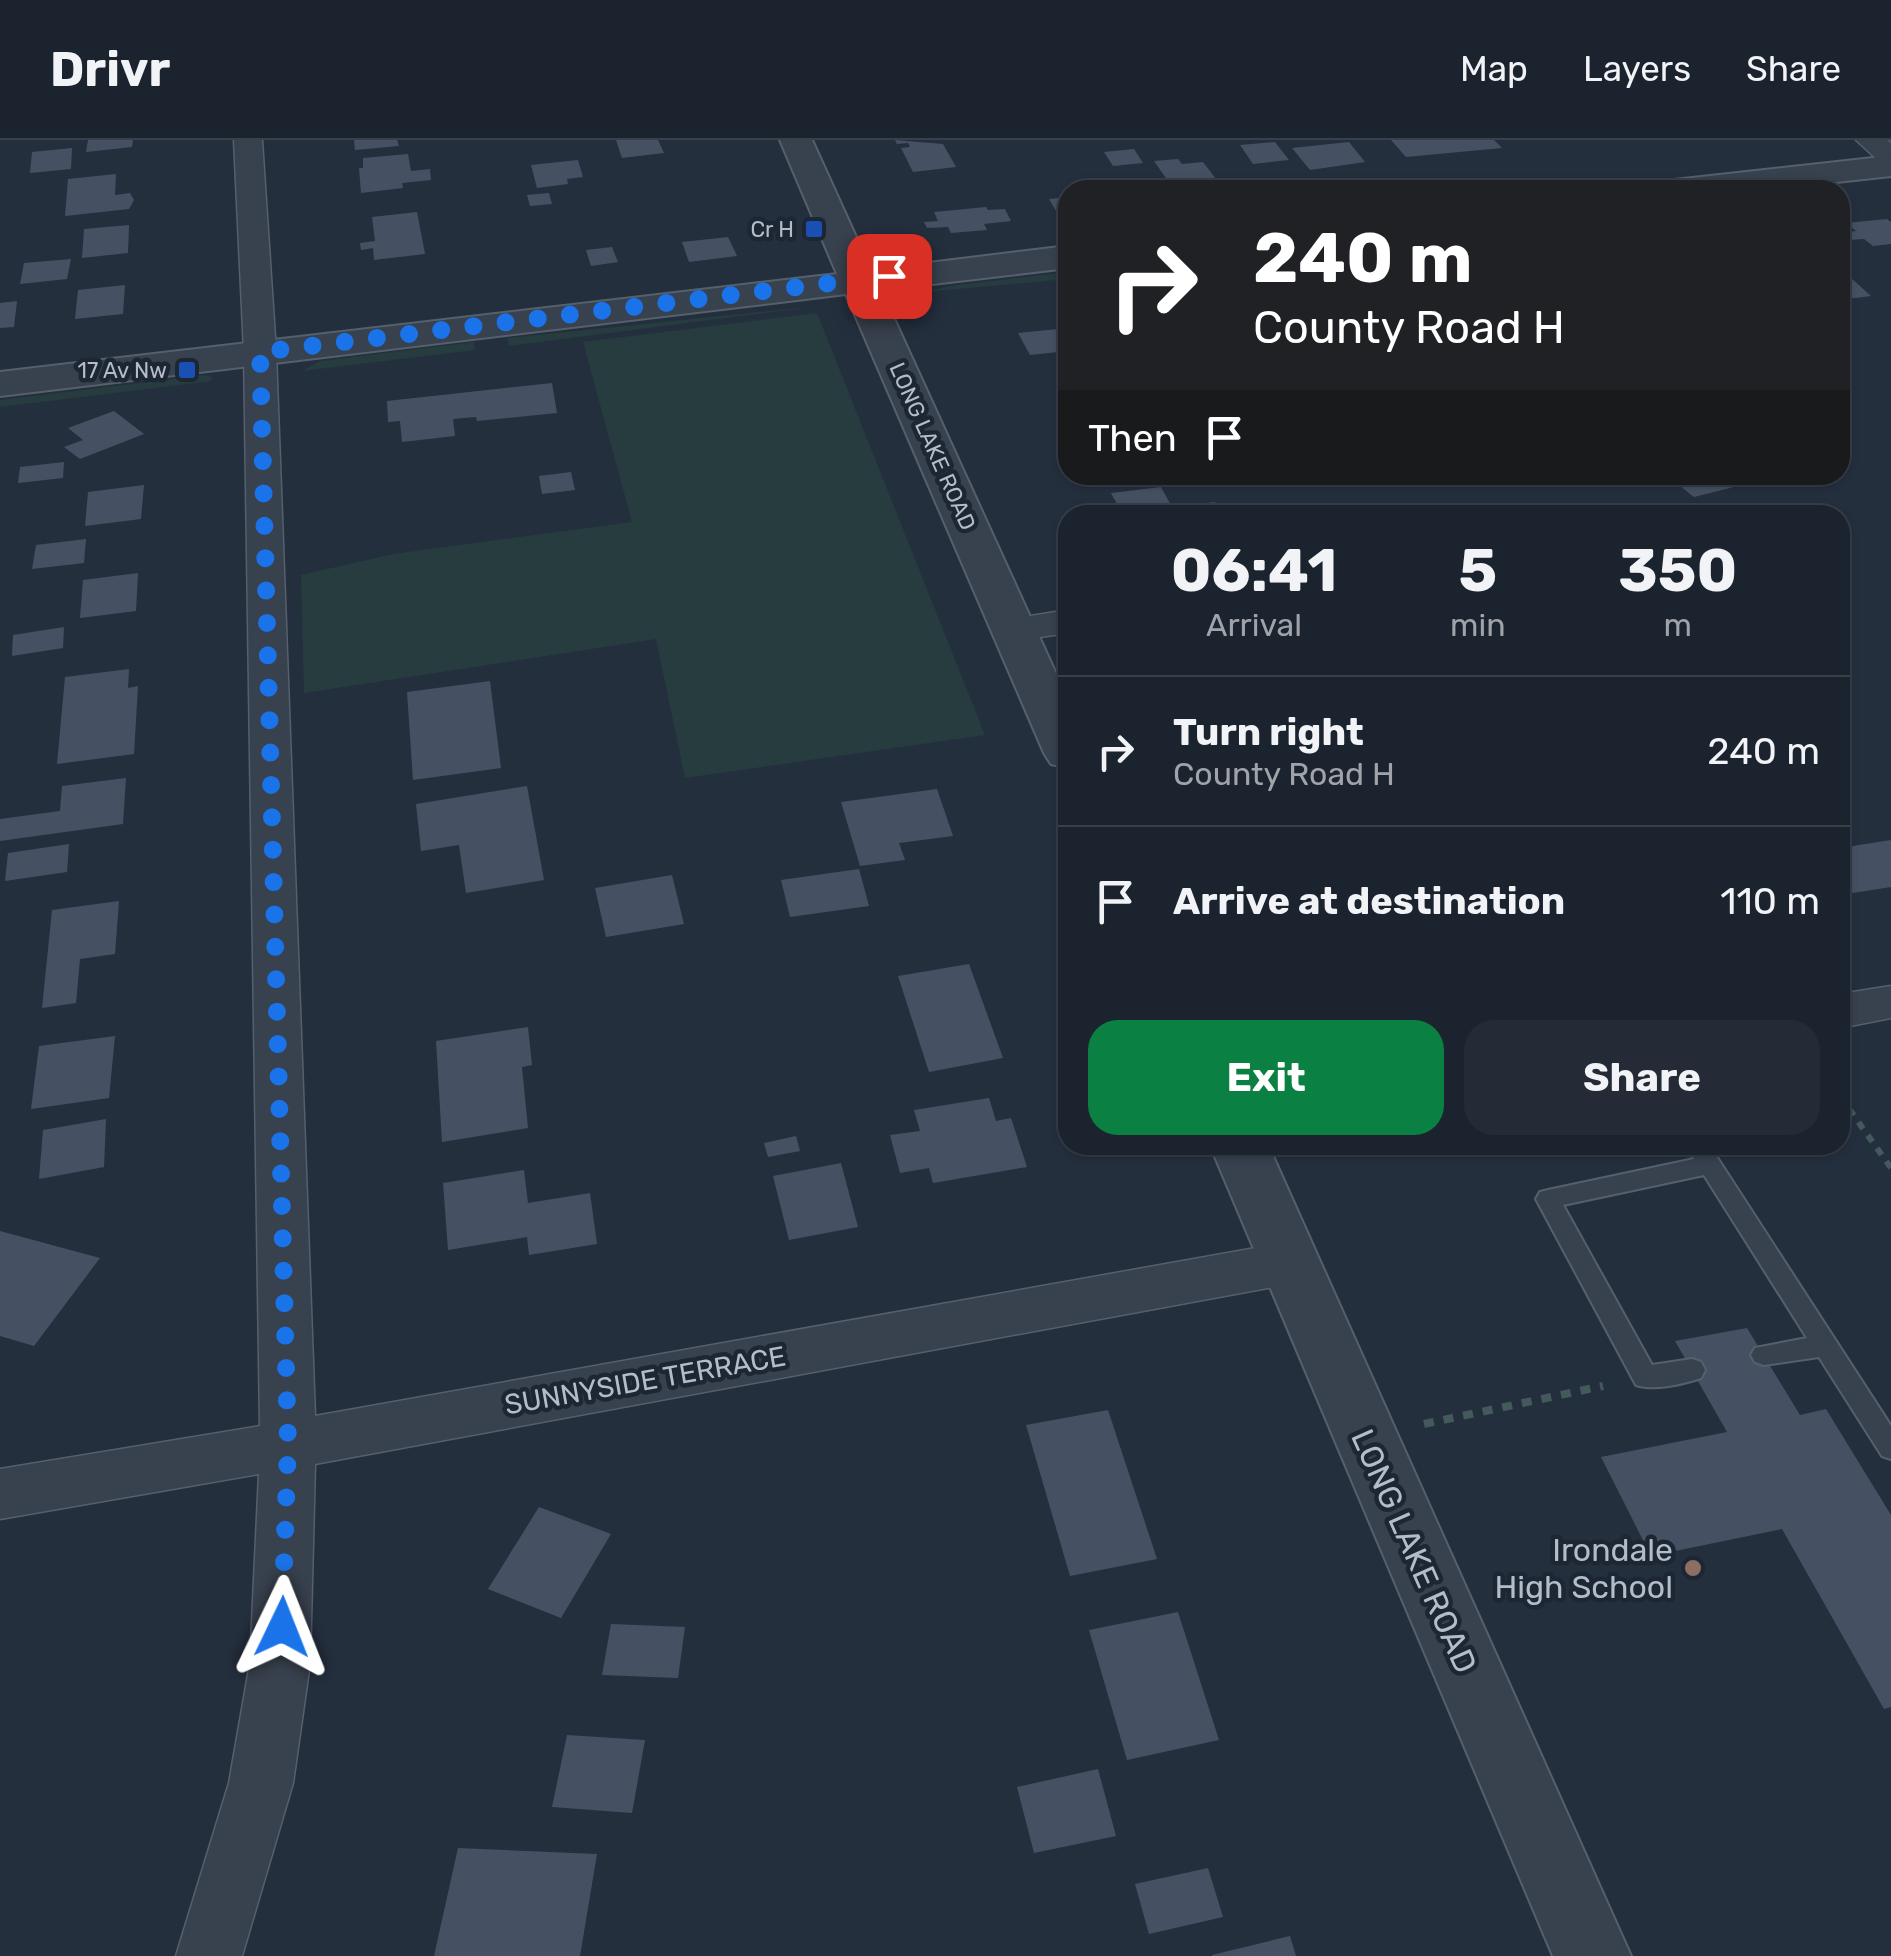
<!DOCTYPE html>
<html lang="en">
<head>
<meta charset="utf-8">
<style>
  :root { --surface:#1b232e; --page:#242b36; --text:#f1f3f6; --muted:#a0a4aa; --line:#39404a; --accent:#0b8043 }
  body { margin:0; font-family:Rubik,sans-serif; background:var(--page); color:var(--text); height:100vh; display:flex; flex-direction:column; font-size:38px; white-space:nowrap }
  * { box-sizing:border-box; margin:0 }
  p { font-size:32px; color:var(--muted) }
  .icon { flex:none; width:55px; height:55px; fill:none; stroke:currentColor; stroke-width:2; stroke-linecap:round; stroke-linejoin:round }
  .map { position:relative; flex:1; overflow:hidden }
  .drawer { position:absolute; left:1058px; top:365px; width:792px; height:650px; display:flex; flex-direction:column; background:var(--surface); border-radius:30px; box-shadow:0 2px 8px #0004,0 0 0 2px var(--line) }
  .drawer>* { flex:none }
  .guide { position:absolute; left:1058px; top:40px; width:792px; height:305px; border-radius:30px; box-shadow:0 2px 8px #0004,0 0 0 2px var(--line); background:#202124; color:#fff; overflow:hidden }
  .pin { position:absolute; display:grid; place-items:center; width:85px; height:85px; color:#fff; margin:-42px; border-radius:20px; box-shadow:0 5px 15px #0006 }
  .me { position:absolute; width:110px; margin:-55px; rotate:2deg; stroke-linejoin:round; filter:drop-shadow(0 0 8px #0008) }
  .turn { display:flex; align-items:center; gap:35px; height:210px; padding:0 30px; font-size:45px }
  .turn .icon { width:130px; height:130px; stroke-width:2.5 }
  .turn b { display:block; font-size:70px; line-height:85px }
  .then { display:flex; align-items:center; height:95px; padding:0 30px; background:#0003; gap:20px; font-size:38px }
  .eta { display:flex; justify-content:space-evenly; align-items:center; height:170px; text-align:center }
  .eta b { font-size:60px; font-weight:700; line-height:70px }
  .action { display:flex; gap:20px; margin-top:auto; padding:20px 30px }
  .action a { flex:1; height:115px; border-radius:30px; background:var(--accent); color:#fff; font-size:40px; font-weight:700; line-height:115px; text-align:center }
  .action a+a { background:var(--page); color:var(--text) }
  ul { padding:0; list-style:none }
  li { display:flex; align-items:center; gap:30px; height:150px; padding:0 30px; border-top:2px solid var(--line) }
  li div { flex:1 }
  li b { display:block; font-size:38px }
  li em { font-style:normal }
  header { display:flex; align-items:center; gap:60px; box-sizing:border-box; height:140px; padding:0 50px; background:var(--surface); border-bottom:2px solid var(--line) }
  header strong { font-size:48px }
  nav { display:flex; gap:55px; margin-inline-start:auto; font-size:35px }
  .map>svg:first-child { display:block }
</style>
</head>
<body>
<header>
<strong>Drivr</strong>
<nav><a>Map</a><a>Layers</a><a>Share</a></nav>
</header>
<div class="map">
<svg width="1891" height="1816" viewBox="0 0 1891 1816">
  <rect width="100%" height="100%" fill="#242f3e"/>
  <path fill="#263c3f" d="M1067,132V139L924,152L950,146Z
    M818,166L509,206L507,198Z
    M817,173L985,595L685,638L656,499L304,553L301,435L393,414L632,382L583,202Z
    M474,202L475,210L302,231L320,221Z
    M205,235L212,237L211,241L0,267V260Z"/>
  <path fill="#455162" d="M88,0H133L132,7L86,12Z
    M354,0H397L399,6L355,10Z
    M616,0H658L664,13L622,18Z
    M895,0L943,4L956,27L913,32L901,8L910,7L908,3L897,4Z
    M1391,0H1494L1502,8L1406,17Z
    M1275,2L1289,20L1253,24L1240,5Z
    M1349,2L1365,22L1310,30L1292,8Z
    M72,8L71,29L30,33L32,12Z
    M1134,9L1143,23L1113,26L1104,12Z
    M408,14L411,31L430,29L431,40L402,43L403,48L361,53L359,28H363V18Z
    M1178,19L1182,24L1203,22L1216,39L1170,44L1154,21Z
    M578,20L583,37L567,39L568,44L537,48L531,25Z
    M116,34L115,55L130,53L134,60L129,69L65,76L68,39Z
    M549,53L552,64L530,66L527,55Z
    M1068,57V75L1059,76L1049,59Z
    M986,67L988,70L1005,69L1011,81L984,84L987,90L951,93L948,87L927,88L924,82L938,81L934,72Z
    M417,72L425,114L374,120L373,108L361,110L360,103L375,101L372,77Z
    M1887,79L1891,82V104L1873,106L1864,99L1849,100L1841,93L1856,91L1846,83Z
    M129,85L128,113L82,118L84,89Z
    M728,97L737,116L689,122L682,102Z
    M612,107L618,122L591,126L586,110Z
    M71,119L67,139L20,144L24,123Z
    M1840,128L1871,156L1840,160Z
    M125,145L123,174L75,179L78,150Z
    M17,161L14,187L0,188V163Z
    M1068,188V211L1030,215L1018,193Z
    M552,243L557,273L477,281L476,277L453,279L455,296L402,302L400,281L388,282L387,261Z
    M114,271L144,294L80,319L64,307L83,300L68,288Z
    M64,322L63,338L18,343L20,327Z
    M571,332L575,350L542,354L539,336Z
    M1304,335H1345L1327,346Z
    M1666,335H1725L1738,346L1694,357Z
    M144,345L141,379L85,386L88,352Z
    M1161,347L1172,367L1215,362L1222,375H1123L1111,353Z
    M86,399L84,423L32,429L36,405Z
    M138,433L136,471L80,478L83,440Z
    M64,487L63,508L12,516L13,495Z
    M129,529L128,548L138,546L134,614L57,624L65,537Z
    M490,541L501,628L413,640L407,552Z
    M126,638L123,684L0,701V679L60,671L62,646Z
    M527,646L544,740L466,753L459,705L421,711L416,664Z
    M937,649L953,696L899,703L905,720L860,726L841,662Z
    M1891,700V747L1840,755V708Z
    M69,704L67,732L5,741L8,713Z
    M859,729L869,766L790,777L781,740Z
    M672,735L684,784L606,797L595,748Z
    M119,761L115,814L80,819L76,863L42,868L52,770Z
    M969,824L1003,918L929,932L898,836Z
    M528,887L532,925L522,927L528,988L442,1002L436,901Z
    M115,896L109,958L31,969L39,906Z
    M989,958L996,981L1011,978L1027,1027L933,1043L929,1028L900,1033L890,995L920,991L914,970Z
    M106,979L104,1027L39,1039L43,990Z
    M796,996L800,1011L768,1017L764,1003Z
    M841,1023L858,1087L789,1100L773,1036Z
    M524,1030L528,1063L590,1053L597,1104L529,1115L527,1097L448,1110L443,1043Z
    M0,1091L100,1118L34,1206L0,1196Z
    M1747,1188L1800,1275L1826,1269L1891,1375V1567L1884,1569L1782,1389L1651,1416L1601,1317L1727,1292L1675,1201Z
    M1108,1270L1157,1419L1070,1436L1026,1285Z
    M539,1367L611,1394L561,1478L488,1449Z
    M1178,1472L1219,1600L1127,1620L1089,1490Z
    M611,1484L685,1487L678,1538L602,1535Z
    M567,1595L645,1600L632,1673L552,1667Z
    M1098,1629L1116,1696L1034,1713L1017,1647Z
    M458,1708L597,1714L580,1816H434Z
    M1208,1728L1223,1777L1149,1794L1135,1744Z
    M1290,1796L1296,1816H1212V1815Z"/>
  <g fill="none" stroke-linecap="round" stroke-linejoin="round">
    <g stroke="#565f6c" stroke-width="4">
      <path id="service" d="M1685,1005H1709L1891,1286V1319L1882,1316L1819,1217L1764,1225L1755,1222L1751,1215L1755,1208L1807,1198L1704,1035L1563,1065L1652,1225L1692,1219L1701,1222L1705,1230L1701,1238C1683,1244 1654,1251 1636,1245L1536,1059L1540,1052L1548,1050L1694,1019Z"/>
    </g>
    <g stroke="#565f6c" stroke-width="3">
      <path id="minor" d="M234,0H262L276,212L315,1276L1289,1102L1307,1108L1315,1123L1307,1138L1289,1144L315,1324L310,1523L293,1643L242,1816H176L229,1643L250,1523L259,1334L0,1379V1329L260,1286L244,212Z
        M1856,0H1887L1891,3V26L1881,23Z
        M1068,470V493L1013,501L999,497L994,489L999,481Z
        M1891,846V878L1840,888V854Z"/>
    </g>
    <g stroke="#565f6c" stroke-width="4">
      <path id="tertiary" d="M780,0H812L871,130L1068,106V128L881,150L1068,560V628L1051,624L1044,613L846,154L0,256V232L837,134Z
        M1891,16V36L1765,50H1657L1662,43L1674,40Z
        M1210,1005H1268L1631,1816H1553Z"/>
    </g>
    <path stroke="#44595c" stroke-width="6" stroke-dasharray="8 8" stroke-linecap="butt" d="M1840,956L1891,1028"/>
    <path stroke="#44595c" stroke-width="8" stroke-dasharray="10 10" stroke-linecap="butt" d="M1424,1284L1603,1246"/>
    <use href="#service" fill="#38414e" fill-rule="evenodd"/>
    <use href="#minor" fill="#38414e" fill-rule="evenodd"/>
    <use href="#tertiary" fill="#38414e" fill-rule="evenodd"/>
  </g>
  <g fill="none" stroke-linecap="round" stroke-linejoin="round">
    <path stroke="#1a73e8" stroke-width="18" stroke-dasharray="0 32.4" d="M282,1487L288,1304L260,212L889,136"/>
  </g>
  <g fill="#1a4fb4" stroke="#1d2633" stroke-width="4">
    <rect x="804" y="79" width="20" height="20" rx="5"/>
    <rect x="177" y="220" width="20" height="20" rx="5"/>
  </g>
  <circle fill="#8d6e63" stroke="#1d2633" stroke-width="4" cx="1693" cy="1428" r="10"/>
  <g text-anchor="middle" stroke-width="9" stroke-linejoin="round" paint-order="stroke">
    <g font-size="22" fill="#b4bcc9" stroke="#1d2633" text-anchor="end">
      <text x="794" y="97">Cr H</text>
      <text x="167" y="238">17 Av Nw</text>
    </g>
    <g font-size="22" fill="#b4bcc9" stroke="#1d2633">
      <text transform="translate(933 306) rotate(66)" y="8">LONG LAKE ROAD</text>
    </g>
    <g font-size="28" fill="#b4bcc9" stroke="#1d2633">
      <text transform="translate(645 1240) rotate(-10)" y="10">SUNNYSIDE TERRACE</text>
    </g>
    <g font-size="32" fill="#b4bcc9" stroke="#1d2633" text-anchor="end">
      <text x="1673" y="1421">Irondale<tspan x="1673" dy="37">High School</tspan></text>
    </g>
    <g font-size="32" fill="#b4bcc9" stroke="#1d2633">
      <text transform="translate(1414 1411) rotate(66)" y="11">LONG LAKE ROAD</text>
    </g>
  </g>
</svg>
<div class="pin" style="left:889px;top:136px;background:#d93025"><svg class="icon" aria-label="arrive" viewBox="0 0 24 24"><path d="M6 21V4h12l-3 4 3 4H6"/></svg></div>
<svg class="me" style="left:282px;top:1487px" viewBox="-20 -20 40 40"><path d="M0-17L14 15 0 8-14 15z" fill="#1a73e8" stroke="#fff" stroke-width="4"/></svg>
<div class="guide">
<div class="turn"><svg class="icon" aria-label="right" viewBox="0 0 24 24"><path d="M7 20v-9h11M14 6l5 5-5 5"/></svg><div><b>240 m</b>County Road H</div></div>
<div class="then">Then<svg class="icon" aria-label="arrive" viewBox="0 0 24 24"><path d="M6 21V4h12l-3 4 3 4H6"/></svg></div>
</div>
<section class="drawer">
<div class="eta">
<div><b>06:41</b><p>Arrival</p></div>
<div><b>5</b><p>min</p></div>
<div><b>350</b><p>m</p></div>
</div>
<ul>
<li><svg class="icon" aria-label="right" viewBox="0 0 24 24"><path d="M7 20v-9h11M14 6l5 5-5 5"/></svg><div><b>Turn right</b><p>County Road H</p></div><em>240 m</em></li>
<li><svg class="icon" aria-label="arrive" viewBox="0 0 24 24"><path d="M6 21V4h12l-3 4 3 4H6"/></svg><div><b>Arrive at destination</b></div><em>110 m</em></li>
</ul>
<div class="action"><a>Exit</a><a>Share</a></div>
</section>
</div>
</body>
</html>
